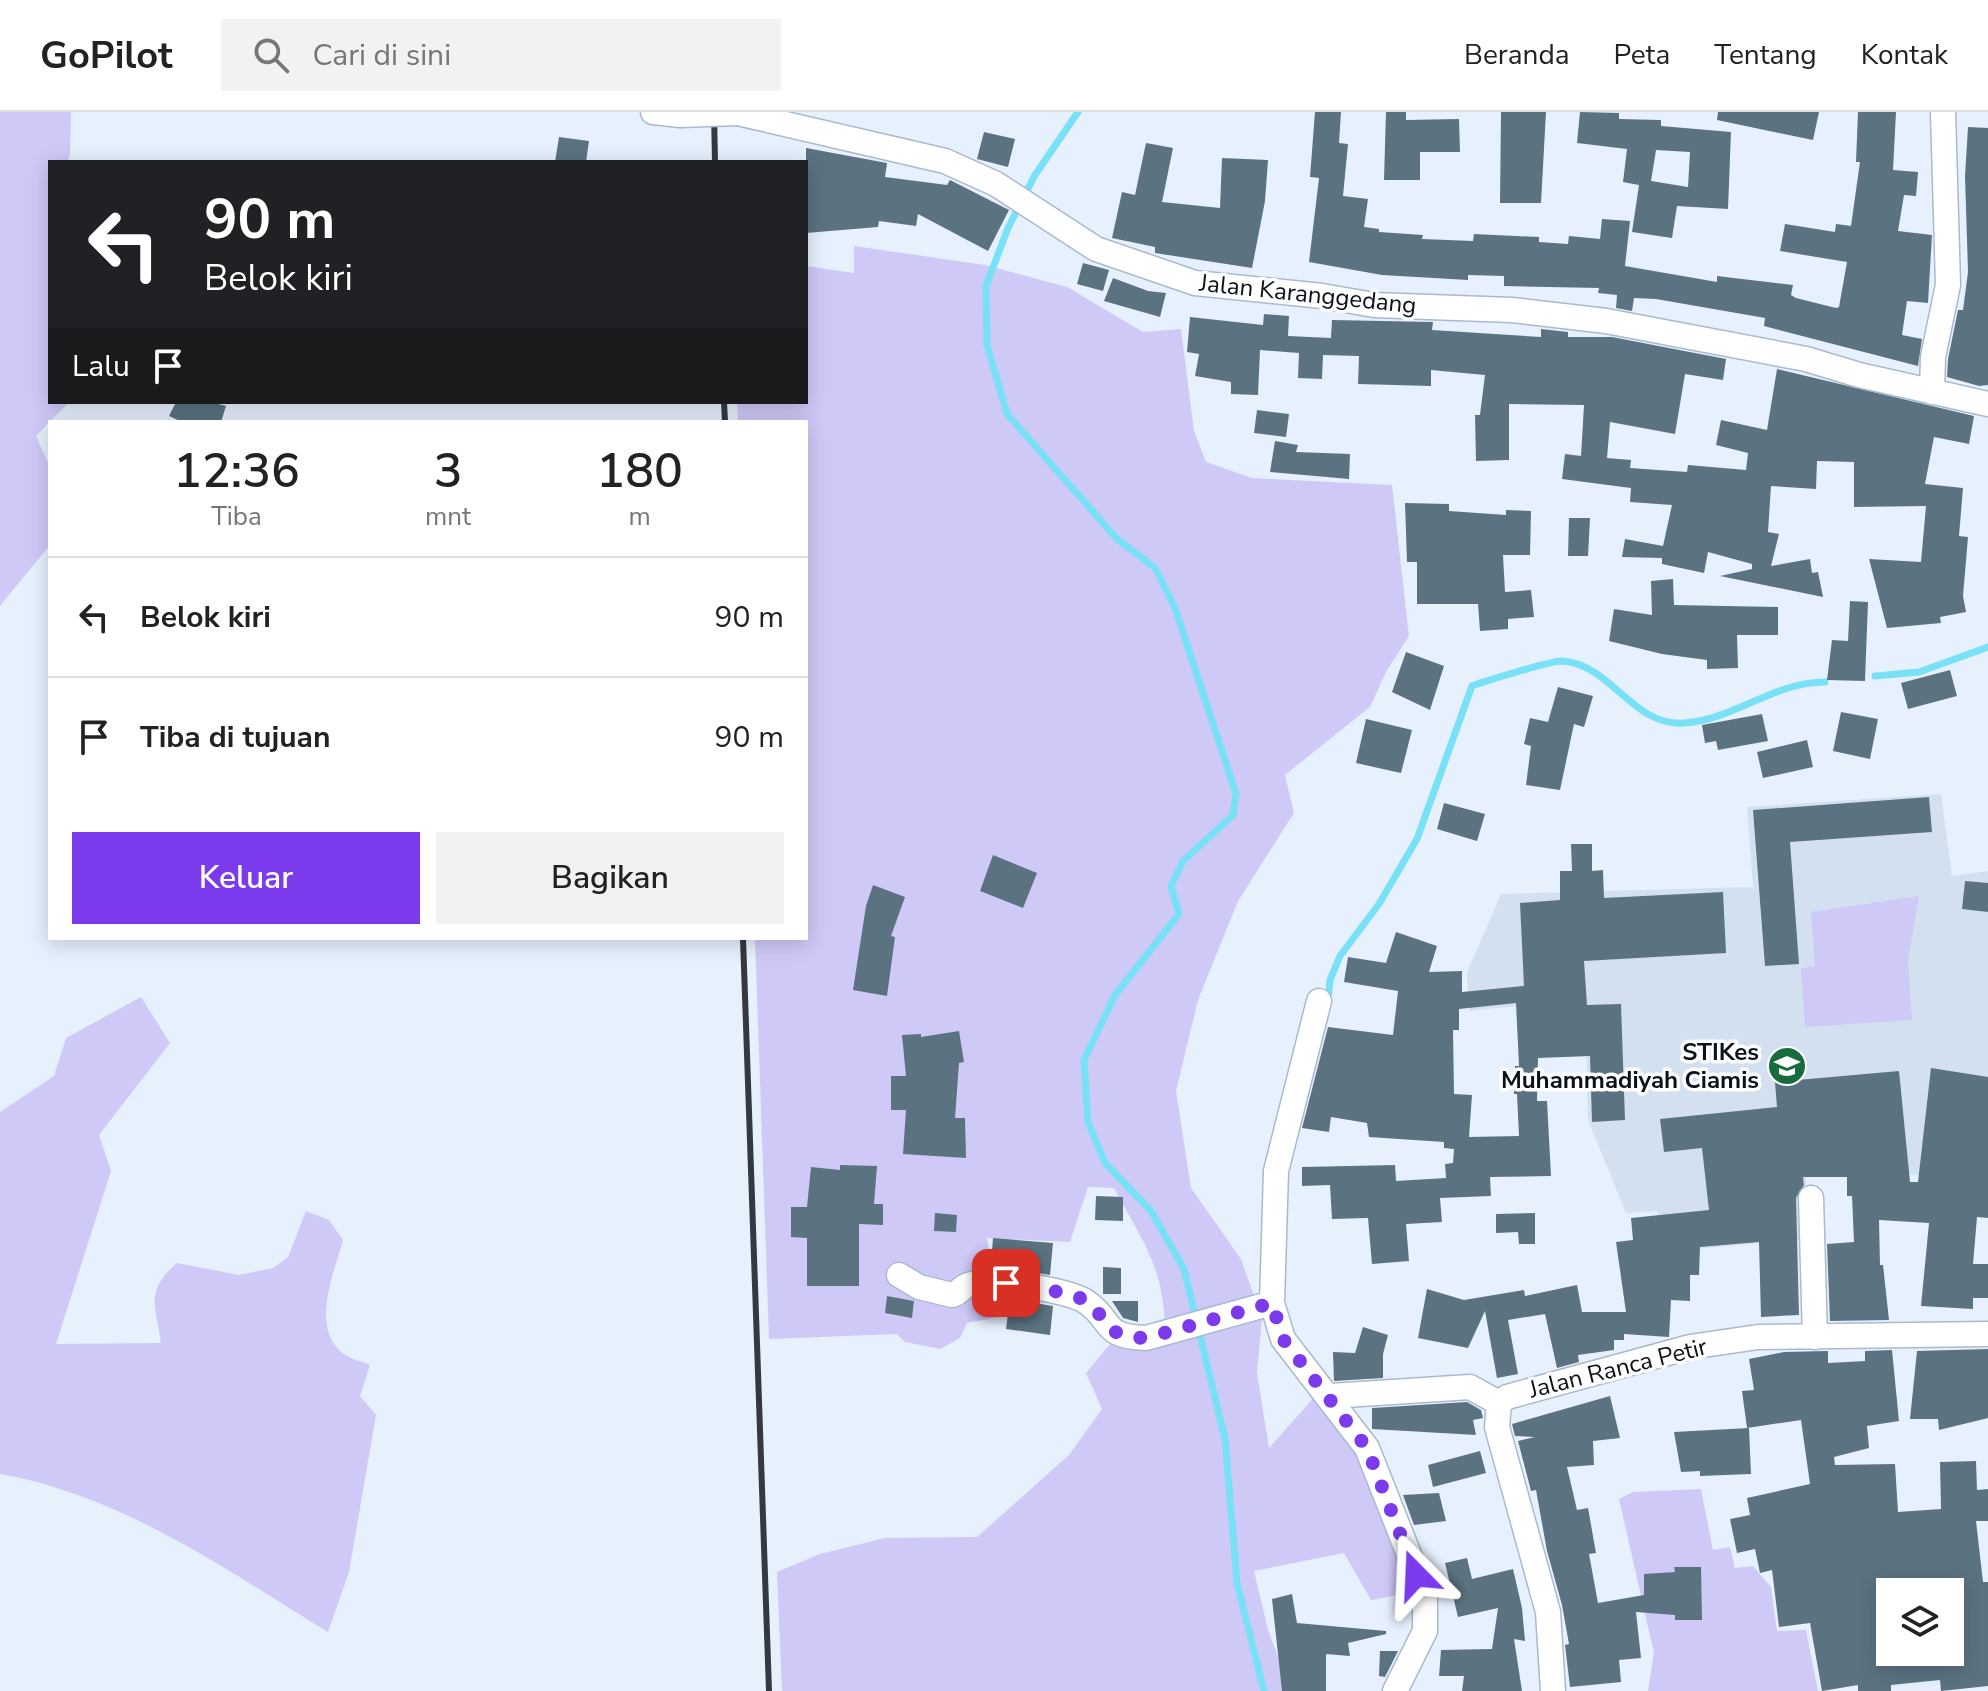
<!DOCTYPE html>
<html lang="id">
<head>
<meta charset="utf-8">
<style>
  :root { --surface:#fff; --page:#f2f2f2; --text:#222; --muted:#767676; --line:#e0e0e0; --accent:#7c3aed }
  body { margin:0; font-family:"Nunito Sans",sans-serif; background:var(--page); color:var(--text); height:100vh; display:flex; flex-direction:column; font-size:30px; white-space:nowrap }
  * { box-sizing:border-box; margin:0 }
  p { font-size:26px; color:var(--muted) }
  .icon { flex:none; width:44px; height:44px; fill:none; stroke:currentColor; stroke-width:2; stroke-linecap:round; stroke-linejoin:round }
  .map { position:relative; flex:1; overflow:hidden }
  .panel { position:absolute; left:48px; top:308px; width:760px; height:520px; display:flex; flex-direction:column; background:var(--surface); border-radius:0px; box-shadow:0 4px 20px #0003 }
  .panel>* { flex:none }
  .banner { position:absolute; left:48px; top:48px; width:760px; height:244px; border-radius:0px; box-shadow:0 4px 20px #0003; background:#202124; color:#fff; overflow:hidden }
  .tools { position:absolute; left:1876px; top:1466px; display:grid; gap:16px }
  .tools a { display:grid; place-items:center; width:88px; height:88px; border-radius:0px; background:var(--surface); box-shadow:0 4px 20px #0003; font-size:40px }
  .pin { position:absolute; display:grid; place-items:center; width:68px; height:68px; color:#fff; margin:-34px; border-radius:16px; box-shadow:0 4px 12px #0006 }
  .me { position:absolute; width:88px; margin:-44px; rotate:339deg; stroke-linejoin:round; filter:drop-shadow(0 0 6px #0008) }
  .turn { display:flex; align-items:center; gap:28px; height:168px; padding:0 24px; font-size:36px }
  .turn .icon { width:104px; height:104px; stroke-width:2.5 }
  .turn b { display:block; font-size:56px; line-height:68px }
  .then { display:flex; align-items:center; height:76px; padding:0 24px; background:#0003; gap:16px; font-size:30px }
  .eta { display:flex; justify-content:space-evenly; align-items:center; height:136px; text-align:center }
  .eta b { font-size:48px; font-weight:600; line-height:56px }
  .cta { display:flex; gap:16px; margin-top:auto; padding:16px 24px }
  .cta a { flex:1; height:92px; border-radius:0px; background:var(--accent); color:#fff; font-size:32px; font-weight:600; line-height:92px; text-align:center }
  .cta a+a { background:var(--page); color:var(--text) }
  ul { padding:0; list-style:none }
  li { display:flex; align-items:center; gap:24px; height:120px; padding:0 24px; border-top:2px solid var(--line) }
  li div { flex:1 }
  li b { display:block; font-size:30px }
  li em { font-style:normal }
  header { display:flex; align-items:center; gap:48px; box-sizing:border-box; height:112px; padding:0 40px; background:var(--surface); border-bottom:2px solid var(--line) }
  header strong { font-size:38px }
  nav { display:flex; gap:44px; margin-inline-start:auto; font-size:28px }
  .search { width:560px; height:72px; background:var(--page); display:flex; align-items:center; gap:20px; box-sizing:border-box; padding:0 28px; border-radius:0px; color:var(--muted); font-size:30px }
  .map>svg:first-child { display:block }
</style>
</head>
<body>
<header>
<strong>GoPilot</strong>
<div class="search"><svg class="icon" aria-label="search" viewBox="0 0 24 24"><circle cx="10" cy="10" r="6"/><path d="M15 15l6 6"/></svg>Cari di sini</div>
<nav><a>Beranda</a><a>Peta</a><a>Tentang</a><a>Kontak</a></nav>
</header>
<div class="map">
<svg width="1988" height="1579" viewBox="0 0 1988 1579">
  <rect width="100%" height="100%" fill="#e7f1fe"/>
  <path fill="#d3e0f0" d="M1941,682L1952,764L1988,759V1075L1898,1060L1806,1065L1809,1127L1660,1140L1657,1099L1626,1101L1588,1008L1585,887L1469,899L1467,860L1501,782L1753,775L1747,695Z"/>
  <path fill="#cfc9f8" d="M0,0H71L70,44L67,50H50V290H69L36,324L50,355V433L0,494Z
    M854,134L985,153L1067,175L1143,220L1181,217L1194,319L1206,350L1252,366L1392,373L1409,524L1386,560L1370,595L1285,663L1294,701L1238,789L1198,888L1176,979L1191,1076L1241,1147L1262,1206L1257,1261L1269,1336L1318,1281L1369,1352L1418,1479L1371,1488L1344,1441L1254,1459L1268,1518L1291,1579H782L777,1460L820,1442L885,1426L977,1425L1069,1343L1102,1297L1086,1261L1110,1232L1165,1231C1166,1158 1147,1137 1114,1076L1088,1075L1070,1130L987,1126L998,1205L967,1211L960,1226L940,1237L905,1230L897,1222L769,1227L755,826H806V310H738L737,290H806V154L854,161Z
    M1919,784L1908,848L1912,908L1805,915L1801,856L1815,854L1811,800Z
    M141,885L170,931L99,1023L111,1059L56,1232L161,1231C156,1194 144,1180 177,1151L239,1163L273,1156L288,1145L306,1099L329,1108L343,1128C335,1158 311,1213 340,1239C347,1246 361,1249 370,1253L360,1284L376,1303L349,1460L328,1520C225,1457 121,1383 0,1362V1000L54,964L66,926Z
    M1701,1377L1713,1438L1730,1435L1735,1456L1753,1454L1771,1475L1777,1519L1806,1518L1818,1579H1648L1654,1541L1619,1387L1633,1380Z"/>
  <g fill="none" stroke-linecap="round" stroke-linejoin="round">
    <path stroke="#79e1f6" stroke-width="7" d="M1078,0L1035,63L1008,116L986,174L987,233L1007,302L1117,427L1155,456L1175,496L1236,682L1233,703L1183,749L1171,774L1179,802L1115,883L1084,948L1088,1010L1105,1051L1151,1099L1184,1157L1225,1327L1237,1471L1264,1579
      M1875,564L1919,560L1988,535
      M1328,889L1330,868L1340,844L1379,792L1417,727L1472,574C1485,569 1551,549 1561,549C1611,551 1632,615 1684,611C1734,608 1773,570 1825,570"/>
  </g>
  <path fill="#5b7380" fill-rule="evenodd" d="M1315,0H1341L1339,31L1348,32L1343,84L1368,87L1364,115L1379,117V120L1423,123L1422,127L1473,129L1474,122L1539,125V130L1568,132L1569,124L1600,127L1602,107L1630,109L1625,154L1717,170V164L1793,173L1791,183L1796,186L1836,196L1839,195L1847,150L1780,139L1785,112L1835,120L1836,112L1851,114L1860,50H1856L1858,0H1896L1893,58L1918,60L1916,84L1904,83L1898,119L1932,123L1928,191L1907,189L1902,223L1922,227L1918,254L1764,214L1765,206L1656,187L1634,186L1632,199L1616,196L1617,183L1598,181L1599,176L1504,174V164L1468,163V168L1382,163L1309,150L1319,66L1310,65Z
    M1386,0H1406V8L1459,7L1460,40H1420V68H1384Z
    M1501,0H1546L1541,91H1500Z
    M1580,0L1619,1V7L1661,8V14L1731,20L1728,97L1677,94L1672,126L1632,120L1639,73L1623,70L1627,37L1577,31ZM1656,38L1690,40L1688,75L1651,69Z
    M1718,0H1819L1813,28L1717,8Z
    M1968,15L1988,16V273L1979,274L1947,265L1948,247L1958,198H1963L1968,160L1965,64Z
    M984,20L1015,27L1008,55L977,47Z
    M559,25L589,29L586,50H555Z
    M1146,31L1173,36L1162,90L1220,96L1222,46L1268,48L1265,89L1252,156L1155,141V135L1112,126L1122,80L1135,83Z
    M806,36L887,51L885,65L947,73L950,68L1009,98L988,139L918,102L916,114L879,109L878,115L806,121Z
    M1083,151L1109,158L1103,179L1077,172Z
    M1113,166L1148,179L1166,181L1160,205L1104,189Z
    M1264,202L1289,204L1288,224L1331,226L1332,208L1433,210L1432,218L1541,225V217L1568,220V225H1612L1726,247L1723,268L1685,262L1675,322L1610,310L1607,346L1631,348L1630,356L1687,360L1688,353L1746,358L1748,341L1716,333L1721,308L1767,318L1777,257L1974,304L1969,332L1934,325L1925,372L1963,376L1959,424L1968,425L1963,484L1966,500L1940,505L1941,511L1887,516L1869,447L1921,450L1926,394L1854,395V350L1817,349L1816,377L1771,374L1768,420L1779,422L1771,454L1810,447L1812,461L1818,460L1823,485L1720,464L1752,457V452L1708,440L1704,461L1662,452V446L1622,445L1625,427L1663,434L1672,393L1630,390L1631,376L1562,367L1565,342L1581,344L1584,293L1509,292V348L1476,349L1475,303H1480L1485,263L1431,258V274L1358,272L1359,244L1323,243L1322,267L1298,266L1299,241L1260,238L1258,283L1231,282V270L1195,264L1199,242L1187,240L1190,205L1263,213Z
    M176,290H211L226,294L221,310H182L169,304Z
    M1257,298L1289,302L1286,325L1254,321Z
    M1275,329L1298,333L1296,340L1350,342L1349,367L1270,360Z
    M1405,391L1449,392V399L1506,403V398L1531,399L1530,443H1503L1505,480L1531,478L1534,505L1508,507V517L1480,519L1478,492H1417V450H1407Z
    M1569,406H1590L1588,444H1568Z
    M1673,467L1674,493L1778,495V523H1737L1738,556L1707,557V548L1662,542L1609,529L1614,497L1652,503L1651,469Z
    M1850,489L1868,490L1865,569L1827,568L1832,528L1848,529Z
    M1406,540L1444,554L1430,598L1392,580Z
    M1950,558L1957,584L1908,597L1901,571Z
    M1558,575L1593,584L1584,615L1574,612L1560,678L1526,673L1531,634L1524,632L1530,606L1548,610Z
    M1841,600L1878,607L1870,647L1833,639Z
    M1762,602L1768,629L1718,638L1716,629L1705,631L1702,613Z
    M1366,607L1412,618L1401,661L1356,651Z
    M1807,628L1813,655L1763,666L1757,640Z
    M1929,685L1932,720L1790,730L1799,852L1765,854L1753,698Z
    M1444,691L1485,702L1477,729L1437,717Z
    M1571,732H1592V759L1603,758L1604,786L1723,780L1726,841L1584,849L1587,893L1621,892L1625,1008L1592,1010L1590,944L1538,946L1537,989H1547L1551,1064L1490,1065L1491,1084L1440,1086L1442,1110L1406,1112L1409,1149L1372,1152L1368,1106L1332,1107L1330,1073L1302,1074V1055L1395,1053L1396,1069L1446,1066L1445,1052L1453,1051L1454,1037L1444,1036V1030L1369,1025L1367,1011L1331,1005L1329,1020L1302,1016L1328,915L1393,923L1398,879L1344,870L1348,845L1386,851L1396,820L1437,834L1429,860L1462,859V880L1524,874L1520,791L1560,788V759H1572ZM1516,891L1519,954H1515L1514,982H1517L1519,1024L1469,1025L1472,983L1454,982L1453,918H1459V897Z
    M993,743L1037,761L1023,796L980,779Z
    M1965,769L1988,771V800L1962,797Z
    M873,773L905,785L891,824L895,825L887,884L853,878L866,794Z
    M959,919L964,950L959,951L955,1006H965L966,1046L903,1042L906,998H891V964H906L902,923L921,922V925Z
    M1931,956L1988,965V1106L1977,1105L1973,1152H1988V1186H1973V1197L1921,1194L1929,1111L1879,1108L1880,1153H1883L1889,1208L1830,1209L1827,1132L1854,1130L1852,1084H1847V1065H1803L1804,1073L1796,1086L1799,1203L1761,1205L1759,1130L1700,1135L1699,1163H1690V1189L1671,1188L1669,1225L1624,1222V1228H1614V1238L1578,1243L1579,1250L1557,1256L1545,1202L1508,1208L1518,1262L1497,1266L1485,1199L1468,1236L1418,1226L1427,1177L1464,1188L1524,1178L1525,1184L1577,1173L1582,1200H1626L1616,1130L1633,1128L1631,1106L1709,1098L1702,1036L1664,1040L1660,1007L1777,995L1775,970L1899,959L1910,1070H1918Z
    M840,1053L877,1054L874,1092H883V1113L859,1112V1174H807V1126L791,1125V1095H807L811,1055L840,1058Z
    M1096,1084L1123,1085V1109L1095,1108Z
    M935,1101L957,1103L956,1120L934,1119Z
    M1535,1101V1132H1519L1518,1120L1496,1121V1102Z
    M993,1126L1053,1131L1050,1163L991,1153Z
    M1103,1155L1121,1156V1182H1103Z
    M887,1184L914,1189L912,1206L885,1201Z
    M1010,1187L1053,1194L1050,1223L1006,1217Z
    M1112,1189H1138V1210L1123,1206Z
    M1363,1215L1388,1223L1383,1242V1266L1334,1269L1333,1240L1355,1241Z
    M1988,1237V1306L1939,1318L1938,1307H1910L1917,1239Z
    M1892,1238L1899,1309L1867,1314L1869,1336L1834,1345L1835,1353L1895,1352L1898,1400L1941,1397L1940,1350L1976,1349L1977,1378L1988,1377V1409H1976L1983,1470H1988V1574L1941,1579L1940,1568L1891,1573V1579H1858V1573L1822,1579L1810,1511L1779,1515L1772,1458L1760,1461L1755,1437L1737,1441L1730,1407L1750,1403L1747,1386L1810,1372L1801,1308L1747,1316L1742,1279L1754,1278L1749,1247L1784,1240L1828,1239V1251L1865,1249V1239ZM1890,1480H1950V1540H1890Z
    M1610,1284L1620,1326L1593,1329L1594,1353L1567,1355L1577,1398L1588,1396L1596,1441L1589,1442L1598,1491L1644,1483V1462L1675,1460L1674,1455H1701L1702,1508H1675V1503L1636,1500L1641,1546L1619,1548L1621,1570L1570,1575L1565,1533L1569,1532L1562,1493L1547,1439L1536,1378L1531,1379L1518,1329L1535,1325L1515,1324L1512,1312Z
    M1467,1290L1481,1298L1483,1306L1473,1308L1476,1323L1372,1317V1296Z
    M1749,1316L1751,1362L1700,1364V1359L1681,1360L1674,1320Z
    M1480,1339L1486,1361L1433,1375L1428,1353Z
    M1439,1381L1446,1409L1414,1413L1403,1383Z
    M1467,1446L1472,1467L1513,1457L1522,1496L1525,1529L1514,1527L1522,1579H1462L1464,1564H1439L1441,1538L1492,1537L1498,1496L1458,1505L1445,1451Z
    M1292,1482L1297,1511L1386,1519V1522L1348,1531L1350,1544L1326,1542V1579H1282L1272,1487Z
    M1380,1539H1398L1385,1565L1379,1564Z"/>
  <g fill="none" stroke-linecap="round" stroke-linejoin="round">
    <g stroke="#a9bace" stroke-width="27">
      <path id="street" d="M653,0L680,3
        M738,1L945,49L996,72L1096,137L1195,171L1322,184L1374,193L1512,198L1606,209L1806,247L1859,263L1988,292
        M1932,280L1933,245L1948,173L1943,0
        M1319,889L1276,1059L1272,1191L1283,1227L1367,1336L1425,1483V1519L1395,1579
        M1811,1086L1815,1225
        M899,1163L919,1175L952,1183C960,1181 961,1175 968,1173C989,1165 1066,1178 1085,1189C1114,1208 1100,1225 1146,1226L1272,1191
        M1330,1284L1470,1275L1499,1291
        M1553,1579L1548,1500L1497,1315L1499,1291L1507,1285L1690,1235L1758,1225L1988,1222"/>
    </g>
    <use href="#street" stroke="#fff" stroke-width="24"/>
    <path stroke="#333941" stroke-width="6" d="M714,0L715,50
      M724,290L725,310
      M743,826L769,1579"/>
    <g stroke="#a9bace" stroke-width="27" stroke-linecap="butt">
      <path id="street-bridge" d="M680,3L738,1"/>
    </g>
    <use href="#street-bridge" stroke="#fff" stroke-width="24"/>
  </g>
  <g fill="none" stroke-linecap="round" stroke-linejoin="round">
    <path stroke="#7c3aed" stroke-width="14" stroke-dasharray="0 25.2" d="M1006,1171C1030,1177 1057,1177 1080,1186C1112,1201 1093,1224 1146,1226L1272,1191L1283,1227L1367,1336L1416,1463"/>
  </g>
  <defs>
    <g id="university-disc" transform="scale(2)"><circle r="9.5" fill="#176b3c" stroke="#fdfdfd"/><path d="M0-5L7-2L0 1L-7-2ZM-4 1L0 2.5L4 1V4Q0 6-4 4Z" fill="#fff"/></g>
  </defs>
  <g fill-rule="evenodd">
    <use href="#university-disc" x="1787" y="954"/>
  </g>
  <g text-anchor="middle" stroke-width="7" stroke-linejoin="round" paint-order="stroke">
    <g font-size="24" fill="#0b1118" stroke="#fdfdfd">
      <text transform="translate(1308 182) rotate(6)" y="8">Jalan Karanggedang</text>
      <text transform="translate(1618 1256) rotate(-14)" y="8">Jalan Ranca Petir</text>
    </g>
    <g font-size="24" font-weight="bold" fill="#0b1118" stroke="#fdfdfd" text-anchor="end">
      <text x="1759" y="948">STIKes<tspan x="1759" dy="28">Muhammadiyah Ciamis</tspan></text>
    </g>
  </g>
</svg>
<div class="tools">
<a><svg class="icon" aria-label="layers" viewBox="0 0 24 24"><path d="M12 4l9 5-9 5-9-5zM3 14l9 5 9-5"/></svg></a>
</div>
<div class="pin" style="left:1006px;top:1171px;background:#d93025"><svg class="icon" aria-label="arrive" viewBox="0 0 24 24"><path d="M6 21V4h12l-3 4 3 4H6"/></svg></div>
<svg class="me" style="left:1416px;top:1463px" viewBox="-20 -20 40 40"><path d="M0-17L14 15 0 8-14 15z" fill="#7c3aed" stroke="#fff" stroke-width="4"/></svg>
<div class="banner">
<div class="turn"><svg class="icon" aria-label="left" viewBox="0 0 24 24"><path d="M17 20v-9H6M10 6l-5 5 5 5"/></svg><div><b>90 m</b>Belok kiri</div></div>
<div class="then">Lalu<svg class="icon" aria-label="arrive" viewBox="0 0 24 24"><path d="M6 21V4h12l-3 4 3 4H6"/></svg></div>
</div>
<section class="panel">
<div class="eta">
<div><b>12:36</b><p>Tiba</p></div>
<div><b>3</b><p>mnt</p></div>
<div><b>180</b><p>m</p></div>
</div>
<ul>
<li><svg class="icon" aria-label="left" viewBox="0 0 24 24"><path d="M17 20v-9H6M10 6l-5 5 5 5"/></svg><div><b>Belok kiri</b></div><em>90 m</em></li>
<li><svg class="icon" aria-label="arrive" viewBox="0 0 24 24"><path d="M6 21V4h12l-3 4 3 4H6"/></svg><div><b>Tiba di tujuan</b></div><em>90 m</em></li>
</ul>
<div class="cta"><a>Keluar</a><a>Bagikan</a></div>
</section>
</div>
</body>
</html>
